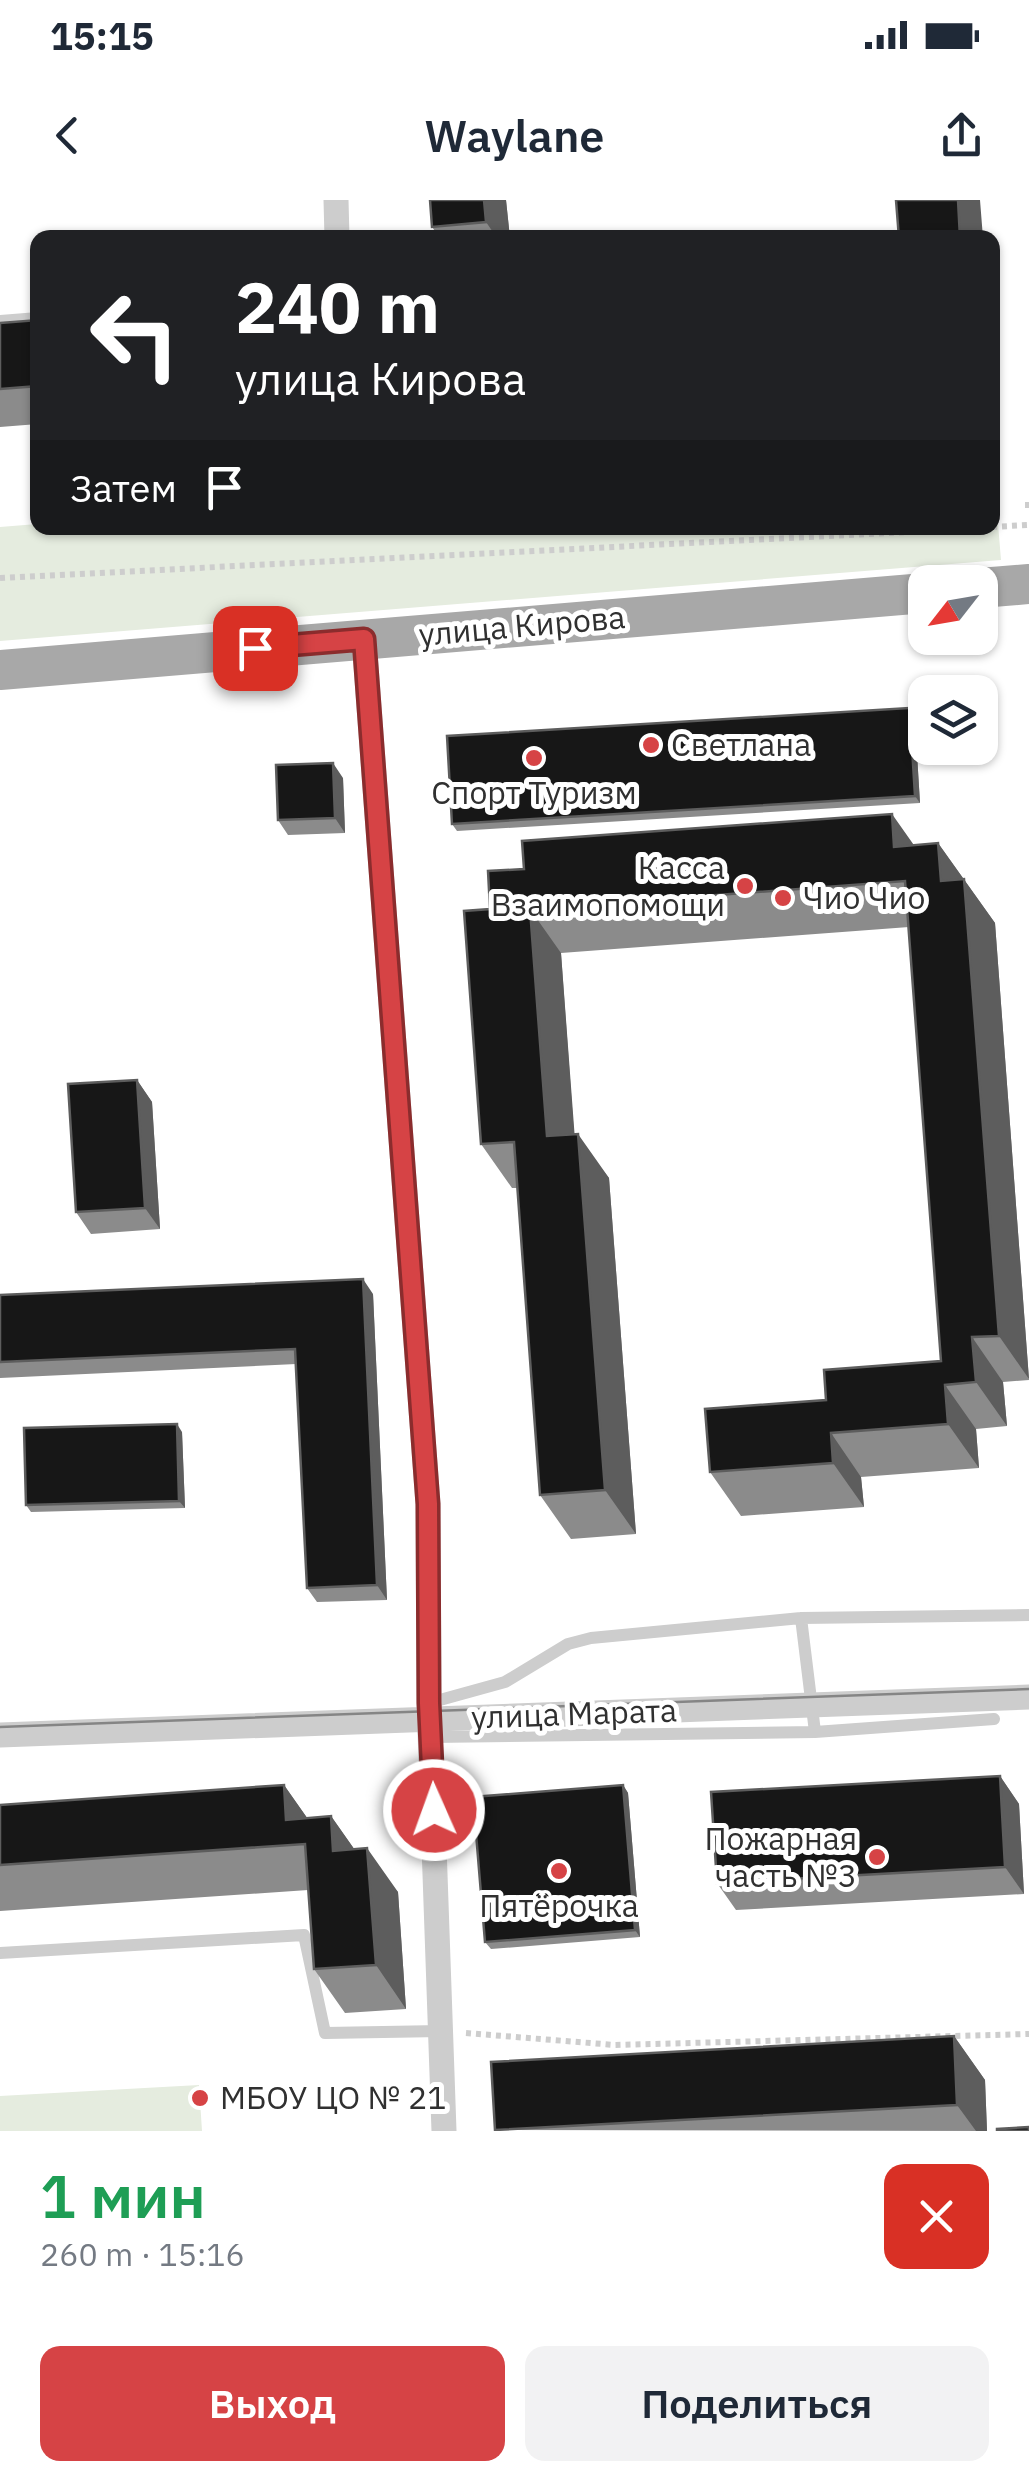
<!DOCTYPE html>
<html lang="ru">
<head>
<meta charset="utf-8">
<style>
  :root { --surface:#fff; --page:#f2f2f3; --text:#1f2937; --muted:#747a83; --accent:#d64345 }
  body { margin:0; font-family:"IBM Plex Sans",sans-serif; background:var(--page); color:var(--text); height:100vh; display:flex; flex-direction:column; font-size:38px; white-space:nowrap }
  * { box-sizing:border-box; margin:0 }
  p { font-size:32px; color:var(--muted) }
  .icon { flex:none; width:55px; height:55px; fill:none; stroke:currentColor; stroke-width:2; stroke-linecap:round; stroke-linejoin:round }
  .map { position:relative; height:1931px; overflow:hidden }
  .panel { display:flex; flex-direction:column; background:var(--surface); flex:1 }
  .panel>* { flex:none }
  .guide { position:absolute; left:30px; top:30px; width:970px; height:305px; border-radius:20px; box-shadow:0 2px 8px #0004; background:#202124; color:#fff; overflow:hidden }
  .needle { width:65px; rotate:239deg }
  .fabs { position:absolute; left:908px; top:365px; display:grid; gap:20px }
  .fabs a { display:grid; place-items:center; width:90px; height:90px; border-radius:20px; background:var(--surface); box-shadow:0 2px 8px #0004; font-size:50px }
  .pin { position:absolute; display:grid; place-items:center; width:85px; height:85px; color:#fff; margin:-42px; border-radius:20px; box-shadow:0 5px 15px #0006 }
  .me { position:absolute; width:110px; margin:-55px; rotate:358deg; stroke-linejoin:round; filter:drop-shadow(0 0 8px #0008) }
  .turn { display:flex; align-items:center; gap:35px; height:210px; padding:0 40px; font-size:45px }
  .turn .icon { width:130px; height:130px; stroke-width:2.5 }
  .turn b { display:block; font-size:70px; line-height:85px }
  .then { display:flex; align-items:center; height:95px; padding:0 40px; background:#0003; gap:20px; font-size:38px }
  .round { display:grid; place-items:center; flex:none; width:105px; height:105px; border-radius:20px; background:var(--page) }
  .head { display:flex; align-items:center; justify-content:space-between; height:170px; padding:0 40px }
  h1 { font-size:60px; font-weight:600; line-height:75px; color:#1e9e55 }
  .button { display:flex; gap:20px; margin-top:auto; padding:20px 40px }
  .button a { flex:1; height:115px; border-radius:20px; background:var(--accent); color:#fff; font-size:40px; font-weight:600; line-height:115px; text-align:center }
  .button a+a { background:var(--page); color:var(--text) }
  .status { display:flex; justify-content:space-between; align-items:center; height:70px; padding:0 50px; background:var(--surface); direction:ltr }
  .status svg { height:28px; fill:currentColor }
  header { display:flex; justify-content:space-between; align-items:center; height:130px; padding:0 40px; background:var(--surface); font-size:45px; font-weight:600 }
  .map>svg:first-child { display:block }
</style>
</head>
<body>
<div class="status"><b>15:15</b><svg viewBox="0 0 49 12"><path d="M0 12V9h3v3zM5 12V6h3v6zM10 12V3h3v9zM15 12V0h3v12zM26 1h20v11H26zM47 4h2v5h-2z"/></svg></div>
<header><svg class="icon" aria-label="back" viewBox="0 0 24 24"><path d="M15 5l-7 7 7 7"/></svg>Waylane<svg class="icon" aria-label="share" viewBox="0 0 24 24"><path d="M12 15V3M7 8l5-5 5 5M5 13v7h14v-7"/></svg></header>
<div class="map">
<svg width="1029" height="1931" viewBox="0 0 1029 1931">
  <rect width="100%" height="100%" fill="#fff"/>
  <path fill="#e5ecdf" d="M993,263L1001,360L0,441V327L37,324L38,328H992Z
    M199,1885L202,1931H0V1896Z"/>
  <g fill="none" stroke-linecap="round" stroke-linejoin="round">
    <path stroke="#cdcdcd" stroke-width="6" stroke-dasharray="5 5" stroke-linecap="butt" d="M1025,305H1029
      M992,327L1027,325
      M0,378L987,328
      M466,1833L615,1845L1029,1834"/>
    <path stroke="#cdcdcd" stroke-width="12" d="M0,121L38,118
      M801,1418L815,1532
      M429,1503L505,1482L568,1444L591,1438L801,1418L1029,1415
      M431,1537L815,1532L994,1519
      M0,1753L304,1735L325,1833L441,1831"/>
    <path stroke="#cdcdcd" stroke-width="25" d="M336,0L337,38
      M364,439L428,1304L429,1503L444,1931
      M0,1535L1029,1497"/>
    <path stroke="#a8a8a8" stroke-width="40" d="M980,388L1029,384
      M0,470L925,393"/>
    <path stroke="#858585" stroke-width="2.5" d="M0,1527L1029,1489"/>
  </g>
  <path fill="#8b8b8b" d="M506,0L510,38H440L432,27Z
    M38,120V224L0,227V123Z
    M925,507V548H980V508L982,511L984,550L917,554L920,603L457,631L452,624Z
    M343,578L345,633L288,635L278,620Z
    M938,643L995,723L1029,1180L1003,1182L1007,1226L976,1229L979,1268L861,1277L864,1307L741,1316L710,1272L826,1200L941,1161L909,727L561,753L574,934L609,978L636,1334L571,1339L540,1295L517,988H512L481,944L490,709L913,645Z
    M137,880L152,902L160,1029L91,1034L76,1012Z
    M373,1094L387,1400L317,1402L307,1388L296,1164L0,1178V1095Z
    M182,1232L185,1308L31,1312L26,1305Z
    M1000,1576L1019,1604L1024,1694L736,1710L717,1683Z
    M284,1585L307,1618L331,1616L354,1649L398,1692L406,1809L345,1813L314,1769L308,1690L0,1711V1605Z
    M623,1585L628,1593L640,1737L491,1749L485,1742Z
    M954,1836L985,1880L987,1931L495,1930Z"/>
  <path fill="#5d5d5d" d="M484,0H506L510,38H497L486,22Z
    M958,0H980L983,38H960Z
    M980,508L982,511L984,550L980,544Z
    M912,547L917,554L920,603L915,596Z
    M333,563L343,578L345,633L335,618Z
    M892,614L923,658L894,647Z
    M938,643L995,723L1029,1179L999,1136L941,681Z
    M530,709L561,753L578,980L547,936Z
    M137,880L152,902L160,1029L145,1008Z
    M578,934L609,978L636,1334L605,1290Z
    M363,1079L373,1094L387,1400L377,1385Z
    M972,1137L1003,1182L1007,1226L976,1182Z
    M945,1185L976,1229L979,1268L948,1224Z
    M177,1224L182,1232L185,1308L179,1301Z
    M831,1233L861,1277L864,1307L833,1263Z
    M1000,1576L1019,1604L1024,1694L1005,1667Z
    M284,1585L315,1629L286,1620Z
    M623,1585L628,1593L640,1737L635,1730Z
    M331,1616L362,1660L333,1651Z
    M367,1648L398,1692L406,1809L376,1765Z
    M954,1836L985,1880L987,1931H976L957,1905Z"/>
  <path fill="#171717" stroke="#5d5d5d" stroke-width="2.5" d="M430,0H484L486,22L432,27Z
    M896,0H958L960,38H899Z
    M38,120V186L0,189V123Z
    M925,507V546L912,547L915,596L452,624L447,536Z
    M333,563L335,618L278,620L276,565Z
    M892,614L894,647L938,643L941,681L964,679L999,1136L972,1137L976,1182L945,1185L948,1224L831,1233L833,1263L710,1272L705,1209L826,1200L824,1170L941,1161L905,681L530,709L547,936L578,934L605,1290L540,1295L514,942L481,944L464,711L490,709L488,671L524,669L522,641Z
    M137,880L145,1008L76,1012L68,884Z
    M363,1079L377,1385L307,1388L295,1149L0,1162V1095Z
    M177,1224L179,1301L26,1305L24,1228Z
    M1000,1576L1005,1667L717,1683L711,1592Z
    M284,1585L286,1620L331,1616L333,1651L367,1648L376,1765L314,1769L305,1644L0,1665V1605Z
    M623,1585L635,1730L485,1742L473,1597Z
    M954,1836L957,1905L495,1930L491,1862Z
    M1029,1927V1931H997V1929Z"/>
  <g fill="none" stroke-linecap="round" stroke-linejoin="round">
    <g stroke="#8b2c2d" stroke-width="25">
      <path id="route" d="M255,448L364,439L428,1304L429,1503L434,1610"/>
    </g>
    <use href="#route" stroke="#d64345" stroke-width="18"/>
  </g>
  <g fill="#d64345" stroke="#fff" stroke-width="4">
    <circle cx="651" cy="545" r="10"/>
    <circle cx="534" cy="558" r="10"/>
    <circle cx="745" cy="686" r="10"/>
    <circle cx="783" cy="698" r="10"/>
    <circle cx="877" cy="1657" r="10"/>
    <circle cx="559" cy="1671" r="10"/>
    <circle cx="200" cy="1898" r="10"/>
  </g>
  <g text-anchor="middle" stroke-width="10" stroke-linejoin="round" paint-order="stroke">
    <g font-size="32" fill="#303030" stroke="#fff">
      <text transform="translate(522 426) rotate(-5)" y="11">улица Кирова</text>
      <text transform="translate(574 1514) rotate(-2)" y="11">улица Марата</text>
    </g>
    <g font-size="32" fill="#303030" stroke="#fff" text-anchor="start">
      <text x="671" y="556">Светлана</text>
      <text x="534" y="604" text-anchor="middle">Спорт Туризм</text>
      <text x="725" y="679" text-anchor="end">Касса<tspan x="725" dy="37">Взаимопомощи</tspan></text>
      <text x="803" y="709">Чио Чио</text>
      <text x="857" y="1650" text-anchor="end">Пожарная<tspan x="857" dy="37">часть №3</tspan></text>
      <text x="559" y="1717" text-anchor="middle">Пятёрочка</text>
      <text x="220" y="1909">МБОУ ЦО № 21</text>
    </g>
  </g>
</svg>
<div class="fabs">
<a><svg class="needle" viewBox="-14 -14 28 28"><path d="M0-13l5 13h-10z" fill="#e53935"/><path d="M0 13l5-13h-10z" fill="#747a83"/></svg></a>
<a><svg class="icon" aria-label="layers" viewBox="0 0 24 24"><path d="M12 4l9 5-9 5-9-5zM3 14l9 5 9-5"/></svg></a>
</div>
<div class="pin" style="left:255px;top:448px;background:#d93025"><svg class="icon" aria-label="arrive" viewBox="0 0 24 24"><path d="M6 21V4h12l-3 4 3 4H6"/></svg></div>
<svg class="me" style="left:434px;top:1610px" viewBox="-20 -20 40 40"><circle r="17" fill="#d64345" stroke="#fff" stroke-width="3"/><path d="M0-11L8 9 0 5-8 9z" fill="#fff"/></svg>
<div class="guide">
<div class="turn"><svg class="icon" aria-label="left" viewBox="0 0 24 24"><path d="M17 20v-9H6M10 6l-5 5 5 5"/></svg><div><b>240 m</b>улица Кирова</div></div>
<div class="then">Затем<svg class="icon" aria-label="arrive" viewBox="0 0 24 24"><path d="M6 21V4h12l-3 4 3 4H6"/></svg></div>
</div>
</div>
<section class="panel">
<div class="head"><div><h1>1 мин</h1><p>260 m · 15:16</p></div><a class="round" style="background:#d93025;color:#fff"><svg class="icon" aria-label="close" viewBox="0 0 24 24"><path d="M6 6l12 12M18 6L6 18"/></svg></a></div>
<div class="button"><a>Выход</a><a>Поделиться</a></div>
</section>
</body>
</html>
